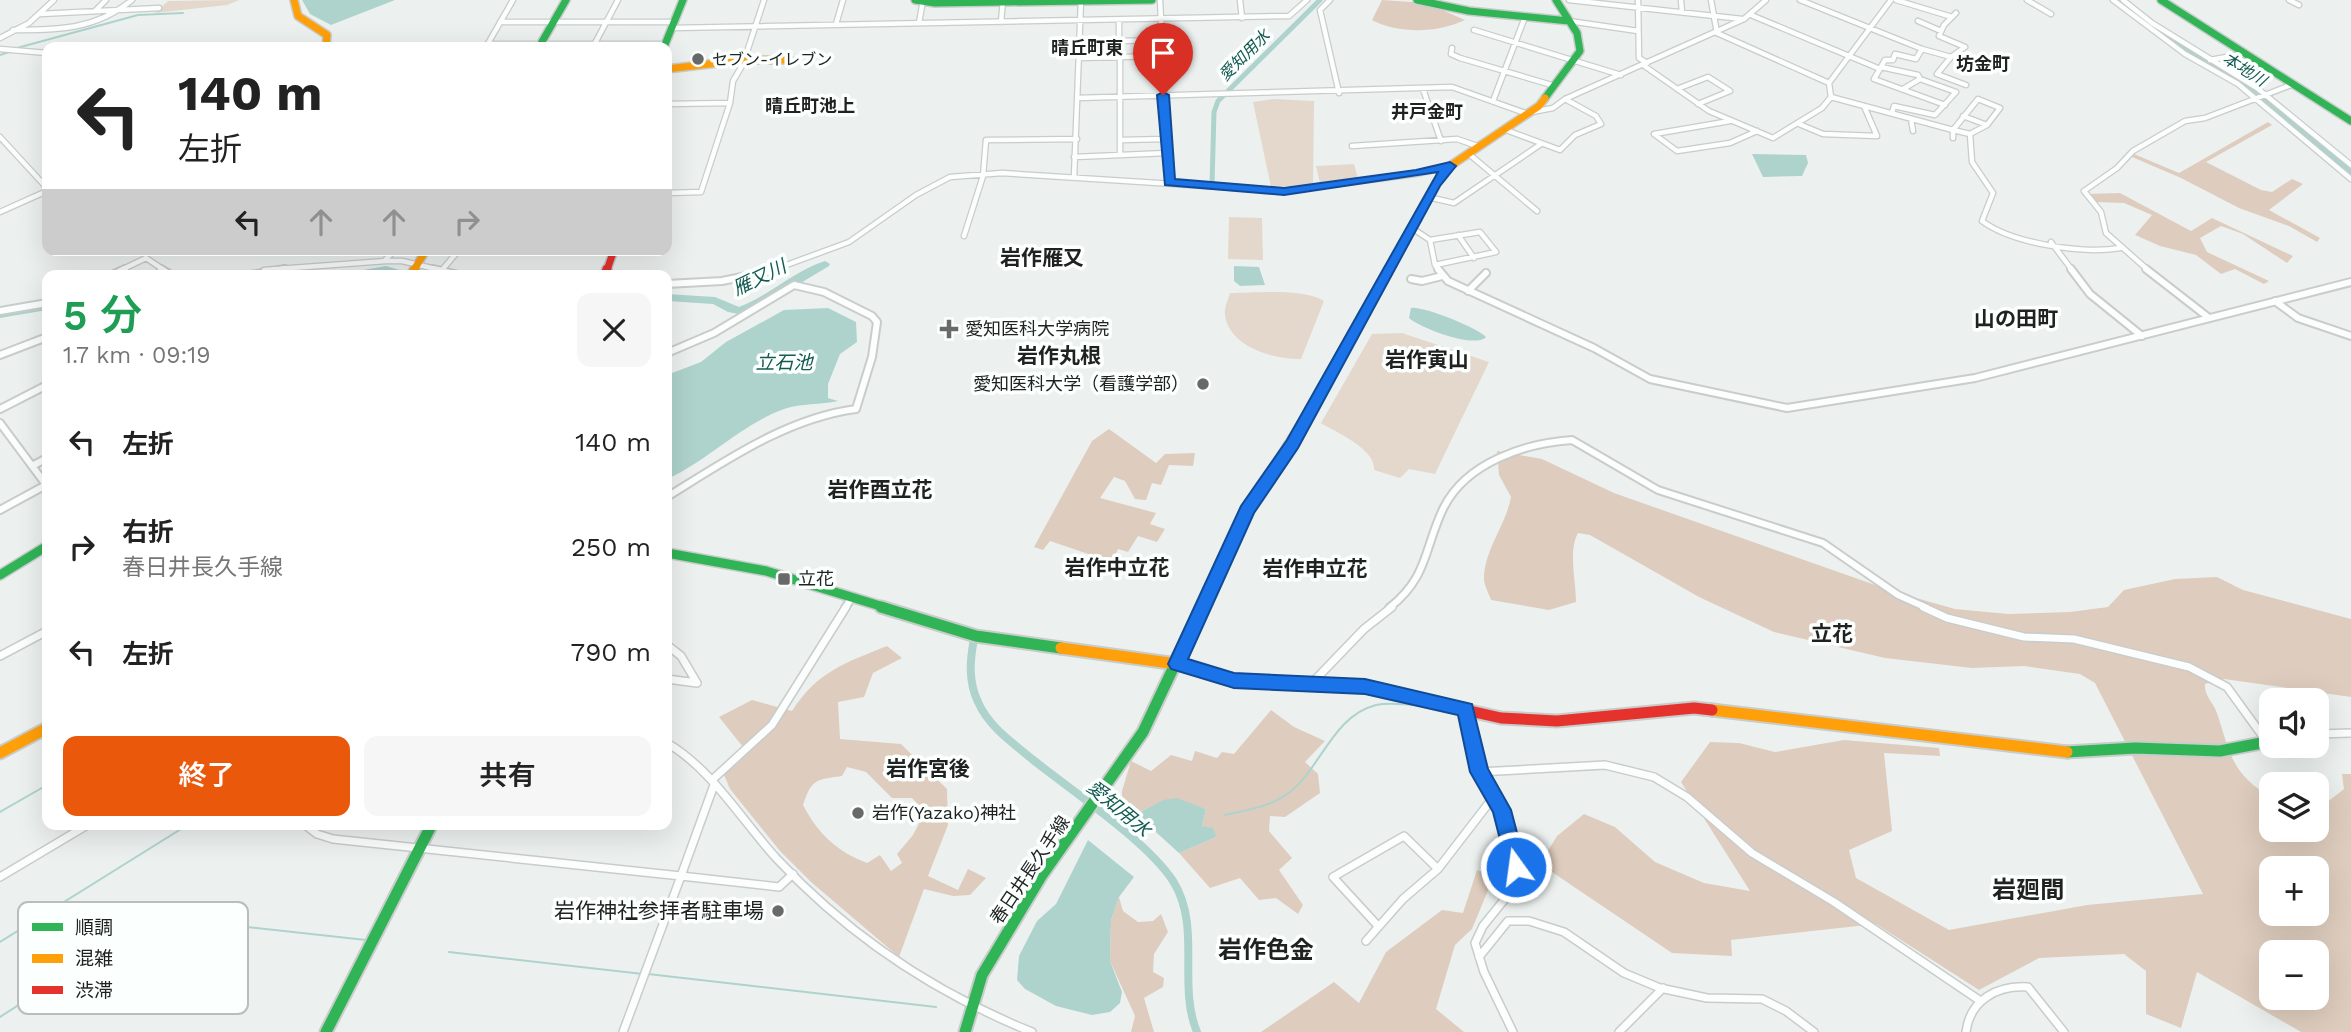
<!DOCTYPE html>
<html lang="ja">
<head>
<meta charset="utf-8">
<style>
  :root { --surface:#fff; --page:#f6f6f6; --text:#222; --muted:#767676; --accent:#ea580c }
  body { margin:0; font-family:"Work Sans","Noto Sans JP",sans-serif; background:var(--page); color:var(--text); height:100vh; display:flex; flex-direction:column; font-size:26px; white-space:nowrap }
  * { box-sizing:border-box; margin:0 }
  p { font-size:23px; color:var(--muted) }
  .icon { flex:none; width:38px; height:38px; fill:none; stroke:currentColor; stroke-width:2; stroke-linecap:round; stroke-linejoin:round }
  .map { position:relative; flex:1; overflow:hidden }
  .drawer { position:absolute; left:42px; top:270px; width:630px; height:560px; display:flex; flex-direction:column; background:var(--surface); border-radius:14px; box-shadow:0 7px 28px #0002 }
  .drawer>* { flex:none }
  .top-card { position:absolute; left:42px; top:42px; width:630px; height:214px; border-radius:14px; box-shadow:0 7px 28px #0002; background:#fff; color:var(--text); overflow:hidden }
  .tools { position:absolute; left:2259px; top:688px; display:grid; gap:14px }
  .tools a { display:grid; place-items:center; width:70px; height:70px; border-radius:14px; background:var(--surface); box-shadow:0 7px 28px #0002; font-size:35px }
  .pin { position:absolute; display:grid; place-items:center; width:60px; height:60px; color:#fff; margin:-72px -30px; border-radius:50% 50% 50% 0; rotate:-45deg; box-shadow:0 0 7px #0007 }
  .pin .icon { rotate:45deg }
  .me { position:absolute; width:77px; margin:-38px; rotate:346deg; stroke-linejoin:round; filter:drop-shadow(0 0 5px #0008) }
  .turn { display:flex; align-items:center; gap:24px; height:147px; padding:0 21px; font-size:32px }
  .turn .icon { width:91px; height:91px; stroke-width:2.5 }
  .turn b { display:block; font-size:49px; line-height:60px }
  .lanes { display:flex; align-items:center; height:66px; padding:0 21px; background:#0003; justify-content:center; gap:35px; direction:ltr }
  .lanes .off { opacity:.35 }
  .round { display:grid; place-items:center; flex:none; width:74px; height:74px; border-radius:14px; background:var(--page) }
  .headline { display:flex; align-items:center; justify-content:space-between; height:119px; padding:0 21px }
  h1 { font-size:42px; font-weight:600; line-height:52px; color:#1e9e55 }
  .action { display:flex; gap:14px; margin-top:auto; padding:14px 21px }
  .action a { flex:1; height:80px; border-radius:14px; background:var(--accent); color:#fff; font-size:28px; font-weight:600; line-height:80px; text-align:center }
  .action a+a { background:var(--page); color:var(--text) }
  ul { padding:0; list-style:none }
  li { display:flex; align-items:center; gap:21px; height:105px; padding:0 21px }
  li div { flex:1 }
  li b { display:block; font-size:26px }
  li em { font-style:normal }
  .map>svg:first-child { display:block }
</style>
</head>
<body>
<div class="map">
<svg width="2351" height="1032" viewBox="0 0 2351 1032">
  <rect width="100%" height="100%" fill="#ecf1f0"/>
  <path fill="#e4d7cc" d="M239,0L227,5L155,13L168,1Z
    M1274,99L1314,101L1313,185L1271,187L1253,102Z
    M1354,164L1359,182L1320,183L1316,166Z
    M1229,217L1262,218L1263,260L1228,259Z
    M1230,293C1254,293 1305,288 1324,301L1301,359C1275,360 1229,347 1225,315C1224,307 1228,300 1230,293Z
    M1402,333L1489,362L1435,474L1409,469L1400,478L1374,470C1376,449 1337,433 1321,423L1372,334Z"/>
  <path fill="#decdbe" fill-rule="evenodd" d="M1382,0L1426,3L1465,20C1439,33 1398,34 1372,20Z
    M2268,122L2272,125L2206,162L2261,190L2272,192L2292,179L2303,184L2269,210L2320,238L2317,242L2289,226L2239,208L2181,178L2132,157L2134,154L2179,173Z
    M2120,193L2191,231L2212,218L2293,256L2287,263L2243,234L2221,226L2200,238L2207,252L2269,281L2264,284L2235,269L2221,274L2196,255L2160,246L2135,235L2152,215L2124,203L2095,202L2088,194Z
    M1109,429L1156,463L1165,454L1195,453L1193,466L1169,465L1161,485L1152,483L1146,500L1135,499L1125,481L1114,477L1100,498L1156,513L1150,524L1165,529L1157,542L1138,536L1128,552L1118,549L1112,562L1050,541L1043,550L1034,547L1092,441Z
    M1497,451L1542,459L1614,493L1895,592L1955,609L2008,614L2070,612L2108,607L2124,590L2175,579L2217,577L2243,590L2351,619V697L2224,679L2205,684C2204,696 2213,702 2217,713C2230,752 2231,774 2271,797L2272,830H2317V810L2344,789L2342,774H2351V1032H2301L2197,972L2181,1028L2146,1014V971L2124,954L2039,958L1979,990L1876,924L1731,940L1732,956L1672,953L1540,864L1557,836L1584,814L1615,827L1655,862L1704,883L1750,891L1681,782L1710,742L1739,743L1775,752L1844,740L1939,748L1940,756L1884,753L1892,831L1849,850L1856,878L1949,930L2087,905L2203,894L2095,683L2080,674L2024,666L1972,668L1885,658L1774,632L1699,597L1590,535L1578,533C1568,551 1576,580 1576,602L1549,610L1491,600C1489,594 1484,585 1484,579C1484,550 1506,525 1511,497L1499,475ZM2272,868H2317V914H2272ZM2272,952H2317V998H2272Z
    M887,646L902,658L873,673L864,697L838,702L840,739L901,744L947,789L948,825L928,876L958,890L968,869L986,878L970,895L953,896L924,889L899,957L811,882L780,851L730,789L721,768L743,747L719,717L752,700L792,711C818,671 845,663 887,646ZM847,767L866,772L892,798H912L925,812L913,835L897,854L902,863L891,871L880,855L867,863C838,852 818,834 803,805C812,779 815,780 842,776Z
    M1271,710L1294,727L1325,741L1305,762L1318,774L1320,793L1285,817L1270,816L1269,831L1292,858L1279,870L1303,905L1298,914L1276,898L1259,900L1240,878L1210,888L1179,853L1216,837L1202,826L1206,809C1169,798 1172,795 1136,814L1122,807V791L1131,761L1151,771L1171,755L1192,761L1195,751L1217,758L1222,752L1234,754Z
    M1477,870L1494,876L1472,929L1455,945L1436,1009L1464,1032H1261L1334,982L1359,1003L1386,952L1442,910L1463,913Z
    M1119,897L1123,911L1138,922L1153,921L1161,914L1168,932L1154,954L1153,972L1164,978L1163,987L1144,998L1154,1032H1131L1135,1016L1110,961L1111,920Z"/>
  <path fill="#aed3cc" d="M302,0H395L331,25L310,14Z
    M1752,154L1806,155L1808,163L1802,176L1763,177Z
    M1234,266L1259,267L1265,285L1240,286L1234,281Z
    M828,308L856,322L857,342L840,354L828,384V398L838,401C821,405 802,403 784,409C740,425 709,460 667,479V375L701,362L726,342L784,310Z
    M1411,308C1423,306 1478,328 1486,337C1475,349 1420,328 1409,318Z
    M1177,798L1206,809L1202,826L1213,828L1216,837L1179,853L1136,814L1163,800Z
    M1088,840L1134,877L1119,897L1111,920L1110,961L1122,992L1120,1003L1110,1012L1092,1015L1056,1006L1025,989L1017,980L1019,956L1037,921L1056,904Z"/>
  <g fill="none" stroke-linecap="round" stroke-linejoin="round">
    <path stroke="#aed3cc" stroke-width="2" d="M17,48L138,15L183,13
      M0,55L9,52
      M0,812L47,785
      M1225,815C1248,810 1272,806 1290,792C1322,766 1333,716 1376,705C1392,701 1418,706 1435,707
      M0,942L189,824
      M449,952L643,974
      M648,974L936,1007
      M0,1017L156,917L366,940"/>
    <path stroke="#aed3cc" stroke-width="5" d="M1212,185L1214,112L1218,101L1320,0"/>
    <path stroke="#aed3cc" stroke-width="8" d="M974,639C970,660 968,681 978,702C989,727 1012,742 1032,759C1071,790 1148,842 1173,881C1202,927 1177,984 1197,1032"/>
    <path fill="#aed3cc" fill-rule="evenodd" d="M2159,30L2268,98L2351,167V175L2262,102L2156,35L2155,33Z
      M825,261L830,264L829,266L769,302L739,314L728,312L713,304L667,301V294L715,297L739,307C770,295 794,271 825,261Z
      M386,266L410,273L411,275C403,275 396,274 388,273C379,272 358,275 347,275L352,272Z
      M47,302V310L0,318V310Z"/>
    <g stroke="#c8cccb" stroke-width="7">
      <path id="street-far2" d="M1160,0L1169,182
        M1240,0L1242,18
        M1330,0L1320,10L1339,93
        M1569,0L1742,19
        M1638,0L1639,58L1647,63
        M1681,0L1682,12
        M1711,0L1717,33
        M1800,0L1922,49L1916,59L1895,54L1893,60H1885L1874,79L1945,105
        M1896,0L1952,17
        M2027,0L2051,14
        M2113,0L2185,54L2238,84L2351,179
        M2123,0L2152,23L2257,88L2351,165
        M2289,0L2299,5
        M95,11L106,0
        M40,14L159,8
        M1751,15L1880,69
        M1119,20V41
        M1569,21L1638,31
        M1918,21L1941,31
        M500,22H675
        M1001,22L1003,0
        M919,23L923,0
        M836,24L843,0
        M672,28L1289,16L1307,0
        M13,30C58,30 95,30 132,0
        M1474,30L1621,75
        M1717,33L1829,83
        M0,38L29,23L54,0
        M1079,42L1161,40
        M487,44H665
        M486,47L513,0
        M593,47L618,0
        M1452,48L1451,54L1460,58L1555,86
        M0,49L47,53
        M1922,49L1951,57L1965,47L1939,36L1944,25L1956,13
        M1120,57V155
        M1951,57L1937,74L1966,85
        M1079,58L1162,56
        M2210,60L2243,54
        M1643,65L1709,111L1773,138L1822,108L1831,97L1829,83
        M1881,67L1918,75L1920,79L1903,89
        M1829,83L1891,0
        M1423,89L1441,141
        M1677,89L1708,77L1730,91L1698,104
        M1831,97L1953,130
        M1077,98L1452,87L1528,114
        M1978,99L2000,108L1987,125L1970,134L1953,130Z
        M1493,101L1525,17
        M667,104L730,103
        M1532,112L1553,108L1565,99L1744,19L1766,0
        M1892,113L1894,106L1935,115L1956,92L1920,79
        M1963,116L1987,125
        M1911,119L1913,131
        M1730,121L1654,134L1677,151L1730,143L1757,131
        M1799,124L1823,134L1877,136L1864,106
        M1506,130L1560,150L1575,135L1601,124L1596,116L1565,99
        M1953,130V138
        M1970,134L1972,162L1993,193L1982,221C2013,244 2083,254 2120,248
        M0,137L47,188
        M1121,140L1166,139
        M1352,146L1457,139L1480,147
        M1469,154L1537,211
        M1074,157L1167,153
        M1074,178L1081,0
        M667,193L701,192L730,103L733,81L743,64L764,0
        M1428,197L1454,203L1541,144
        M0,212L47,191
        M1412,228L1430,240L1435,265L1439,270
        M1458,235L1474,258
        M964,236L983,176L986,140L1077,139
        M1430,240L1480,232L1496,252L1435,265
        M2051,242L2072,270
        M384,261L395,250
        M121,270L146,258L164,270
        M264,270L386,261H402L440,270
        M442,270L459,250
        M773,270L849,242L916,195L950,177L1002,173L1284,191L1416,174L1450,166
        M2148,270L2106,233L2101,212L2084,191L2117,168L2133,151L2185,121L2205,118L2291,85"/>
    </g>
    <g stroke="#c8cccb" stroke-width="10">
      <path id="street-far1" d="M161,269L171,275
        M433,269L459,275
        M1438,269L1448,281L1594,348L1650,379L1787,408L1975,378L2351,282
        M2071,269L2090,294L2142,336
        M2146,269L2209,318
        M112,275L125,269
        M251,275L285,269
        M1411,279L1422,281L1442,276
        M667,284L722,281L781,269
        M1468,291L1486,273
        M2275,301L2298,318L2351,336
        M0,311L47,303
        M667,353L714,333L794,285L824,292L872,316L877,322L872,357L856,409C787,418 725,461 667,497
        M0,355L47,337
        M0,409L47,385
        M0,423L47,486
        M32,466L47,458
        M0,510L46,485
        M845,608L851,599
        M1389,608C1429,577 1424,547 1444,507C1467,462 1526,443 1572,440L1658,490L1823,543L1898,595L1927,608"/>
    </g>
    <g stroke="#c8cccb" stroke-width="10">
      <path id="street" d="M1923,607L1947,618L2024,637L2074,639L2189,667L2227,687L2267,742
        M667,645L681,656L697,683L667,679
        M0,656L47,631
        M1312,683L1364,629L1392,607
        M1466,709L1479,772L1502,810L1516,867L1504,900L1483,926L1475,943L1484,972L1513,1032
        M2317,734L2351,733
        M667,743C712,769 742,821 777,859C849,936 935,993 1032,1032
        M1479,772L1605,765L1654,777L1687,797L1752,853L1834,902L1979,1000
        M712,780L772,725L846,607
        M714,785L681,876L779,887L793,874
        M304,824L317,834L333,839L681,876L623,1032
        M0,877L89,824
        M1378,926L1333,877L1404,836L1438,869
        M1366,941L1403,899L1438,869L1495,795
        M1479,957L1508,921H1529L1564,932L1624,973L1660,988L1707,998L1762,999L1786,1011L1814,1032
        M1619,1032L1663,988
        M1966,1032C1970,1000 1997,985 2028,987L2064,1032"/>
    </g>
    <g stroke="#c8cccb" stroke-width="10">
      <path id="fast-far2" d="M915,0L935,3L1152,0
        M1417,0L1469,11L1569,21
        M2161,0L2351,121
        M539,47L566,0
        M664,47L683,0
        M1545,98L1580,51L1577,33L1556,0"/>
    </g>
    <g stroke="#c8cccb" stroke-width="12">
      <path id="fast-far1" d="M667,553L766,571L887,608
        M0,575L47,546
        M1201,608L1203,604"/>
    </g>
    <g stroke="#c8cccb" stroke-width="15">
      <path id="fast" d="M881,607L976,636L1061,648
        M2067,752L2135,748L2220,751L2272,741
        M326,1032L432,824
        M965,1032L982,975L1042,875L1143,732L1202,607"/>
    </g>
    <g stroke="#c8cccb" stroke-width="10">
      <path id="slow-far2" d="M294,0L298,16L327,35L326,47
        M667,69L743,60H790
        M414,270L426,250
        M1388,270L1435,185L1450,166L1539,106L1545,98"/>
    </g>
    <g stroke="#c8cccb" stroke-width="12">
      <path id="slow-far1" d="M411,275L415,269
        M1306,418L1389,269"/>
    </g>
    <g stroke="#c8cccb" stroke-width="15">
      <path id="slow" d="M1061,648L1177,664L1234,680L1365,687L1399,695
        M1712,710L2067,752
        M0,753L47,728"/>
    </g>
    <g stroke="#c8cccb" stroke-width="10">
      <path id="jam-far2" d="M607,270L614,250"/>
    </g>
    <g stroke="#c8cccb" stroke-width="12">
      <path id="jam-far1" d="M605,275L607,269
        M1203,604L1247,510L1306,418"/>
    </g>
    <g stroke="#c8cccb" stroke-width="15">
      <path id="jam" d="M1399,695L1501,718L1557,721L1694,708L1712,710"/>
    </g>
    <use href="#street-far2" stroke="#fcfdfd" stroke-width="4.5"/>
    <use href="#street-far1" stroke="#fcfdfd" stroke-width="6"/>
    <use href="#street" stroke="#fcfdfd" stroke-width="7"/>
    <use href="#fast-far2" stroke="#30b455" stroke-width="7"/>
    <use href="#fast-far1" stroke="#30b455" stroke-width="9"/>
    <use href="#fast" stroke="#30b455" stroke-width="11"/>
    <use href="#slow-far2" stroke="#ff9f0a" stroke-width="7"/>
    <use href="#slow-far1" stroke="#ff9f0a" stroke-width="9"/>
    <use href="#slow" stroke="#ff9f0a" stroke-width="11"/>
    <use href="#jam-far2" stroke="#e5322d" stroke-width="7"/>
    <use href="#jam-far1" stroke="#e5322d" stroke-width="9"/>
    <use href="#jam" stroke="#e5322d" stroke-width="11"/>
  </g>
  <path fill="#1a73e8" stroke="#114b97" stroke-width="2" d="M1163,92L1169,95L1175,179L1284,188L1416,170L1450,162L1456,166L1440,186L1298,448L1254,513L1188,659L1234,673L1365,679L1472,704L1488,769L1511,810L1526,867L1523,874L1516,877L1509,874L1507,867L1493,812L1470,772L1458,715L1365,694L1234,688L1171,669L1168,664L1241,506L1287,440L1438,172L1284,195L1165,185L1157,95Z"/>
  <g fill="#676a69" stroke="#fbfffe" stroke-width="2.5">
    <circle cx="698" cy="59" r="7"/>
    <path d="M945.5 318.5h7v7h7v7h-7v7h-7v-7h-7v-7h7z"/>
    <circle cx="1203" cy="384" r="7"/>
    <rect x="777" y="572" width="14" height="14" rx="3.5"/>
    <circle cx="858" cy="813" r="7"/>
    <circle cx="778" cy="911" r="7"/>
  </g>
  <g text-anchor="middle" stroke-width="7" stroke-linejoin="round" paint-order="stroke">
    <g font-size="16" font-style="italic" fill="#155a51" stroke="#fbfffe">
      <text transform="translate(1244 55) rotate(-45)" y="6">愛知用水</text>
      <text transform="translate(2245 69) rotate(32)" y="6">本地川</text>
    </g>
    <g font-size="16" fill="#1f2221" stroke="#fbfffe" text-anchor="start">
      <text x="712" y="65">セブン-イレブン</text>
    </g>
    <g font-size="18" font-weight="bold" fill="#1f2221" stroke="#fbfffe">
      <text x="1087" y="54">晴丘町東</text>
      <text x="1983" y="70">坊金町</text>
      <text x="810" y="112">晴丘町池上</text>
      <text x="1427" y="118">井戸金町</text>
    </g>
    <g font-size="18" fill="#1f2221" stroke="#fbfffe" text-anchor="start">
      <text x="965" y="335">愛知医科大学病院</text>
      <text x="1189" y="390" text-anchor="end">愛知医科大学（看護学部）</text>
      <text x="798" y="585">立花</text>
      <text x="872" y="819">岩作(Yazako)神社</text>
    </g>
    <g font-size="18" fill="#1f2221" stroke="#fbfffe">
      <text transform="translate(1030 870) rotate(-56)" y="6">春日井長久手線</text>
    </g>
    <g font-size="19" font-style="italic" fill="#155a51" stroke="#fbfffe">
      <text transform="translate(759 277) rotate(-26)" y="7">雁又川</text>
      <text x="784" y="369">立石池</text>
      <text transform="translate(1119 808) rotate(40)" y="7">愛知用水</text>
    </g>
    <g font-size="21" font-weight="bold" fill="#1f2221" stroke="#fbfffe">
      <text x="1042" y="265">岩作雁又</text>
      <text x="2016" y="326">山の田町</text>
      <text x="1059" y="363">岩作丸根</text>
      <text x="1427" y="367">岩作寅山</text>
      <text x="880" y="497">岩作酉立花</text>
      <text x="1117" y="575">岩作中立花</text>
      <text x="1315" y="576">岩作申立花</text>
      <text x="1832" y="641">立花</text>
      <text x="928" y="776">岩作宮後</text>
    </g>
    <g font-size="21" fill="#1f2221" stroke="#fbfffe" text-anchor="end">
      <text x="764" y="918">岩作神社参拝者駐車場</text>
    </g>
    <g font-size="24" font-weight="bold" fill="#1f2221" stroke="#fbfffe">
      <text x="2028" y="898">岩廻間</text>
      <text x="1266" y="958">岩作色金</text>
    </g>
  </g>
  <rect x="18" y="902" width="230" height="112" rx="10" fill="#fbfffe" stroke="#b9bdbc" stroke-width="2"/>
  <rect x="32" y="923" width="31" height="8" fill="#30b455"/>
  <rect x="32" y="954" width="31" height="9" fill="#ff9f0a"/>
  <rect x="32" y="986" width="31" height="8" fill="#e5322d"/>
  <g font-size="19" fill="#1f2221">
    <text x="75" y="934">順調</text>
    <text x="75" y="965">混雑</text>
    <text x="75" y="997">渋滞</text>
  </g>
</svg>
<div class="tools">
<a><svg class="icon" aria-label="sound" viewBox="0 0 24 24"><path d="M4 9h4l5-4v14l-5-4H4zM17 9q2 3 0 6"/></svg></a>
<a><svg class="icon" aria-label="layers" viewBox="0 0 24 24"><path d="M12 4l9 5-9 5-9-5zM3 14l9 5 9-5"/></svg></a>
<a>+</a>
<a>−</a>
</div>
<div class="pin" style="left:1163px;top:95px;background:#d93025"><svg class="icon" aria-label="arrive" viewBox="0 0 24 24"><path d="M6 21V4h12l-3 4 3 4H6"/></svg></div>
<svg class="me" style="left:1516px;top:867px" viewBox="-20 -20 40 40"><circle r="17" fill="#1a73e8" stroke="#fff" stroke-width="3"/><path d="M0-11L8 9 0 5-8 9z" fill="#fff"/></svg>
<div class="top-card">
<div class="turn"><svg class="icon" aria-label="left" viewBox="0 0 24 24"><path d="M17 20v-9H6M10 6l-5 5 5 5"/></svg><div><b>140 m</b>左折</div></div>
<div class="lanes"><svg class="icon" aria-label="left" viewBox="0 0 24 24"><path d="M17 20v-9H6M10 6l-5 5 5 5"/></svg><svg class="icon off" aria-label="ahead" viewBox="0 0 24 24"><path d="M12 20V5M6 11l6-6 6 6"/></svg><svg class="icon off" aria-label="ahead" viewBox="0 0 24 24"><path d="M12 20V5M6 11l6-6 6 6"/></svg><svg class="icon off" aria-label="right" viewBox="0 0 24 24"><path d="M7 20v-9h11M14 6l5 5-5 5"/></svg></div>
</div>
<section class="drawer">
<div class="headline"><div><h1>5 分</h1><p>1.7 km · 09:19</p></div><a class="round"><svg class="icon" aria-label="close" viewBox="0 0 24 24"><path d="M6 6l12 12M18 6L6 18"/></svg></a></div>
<ul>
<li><svg class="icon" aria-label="left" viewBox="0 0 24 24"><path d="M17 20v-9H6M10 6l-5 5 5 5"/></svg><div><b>左折</b></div><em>140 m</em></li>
<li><svg class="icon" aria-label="right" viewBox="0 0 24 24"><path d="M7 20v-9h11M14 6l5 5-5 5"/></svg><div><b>右折</b><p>春日井長久手線</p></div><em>250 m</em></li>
<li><svg class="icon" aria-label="left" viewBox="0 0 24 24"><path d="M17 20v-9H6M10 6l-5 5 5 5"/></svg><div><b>左折</b></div><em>790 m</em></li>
</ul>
<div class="action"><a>終了</a><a>共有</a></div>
</section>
</div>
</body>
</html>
